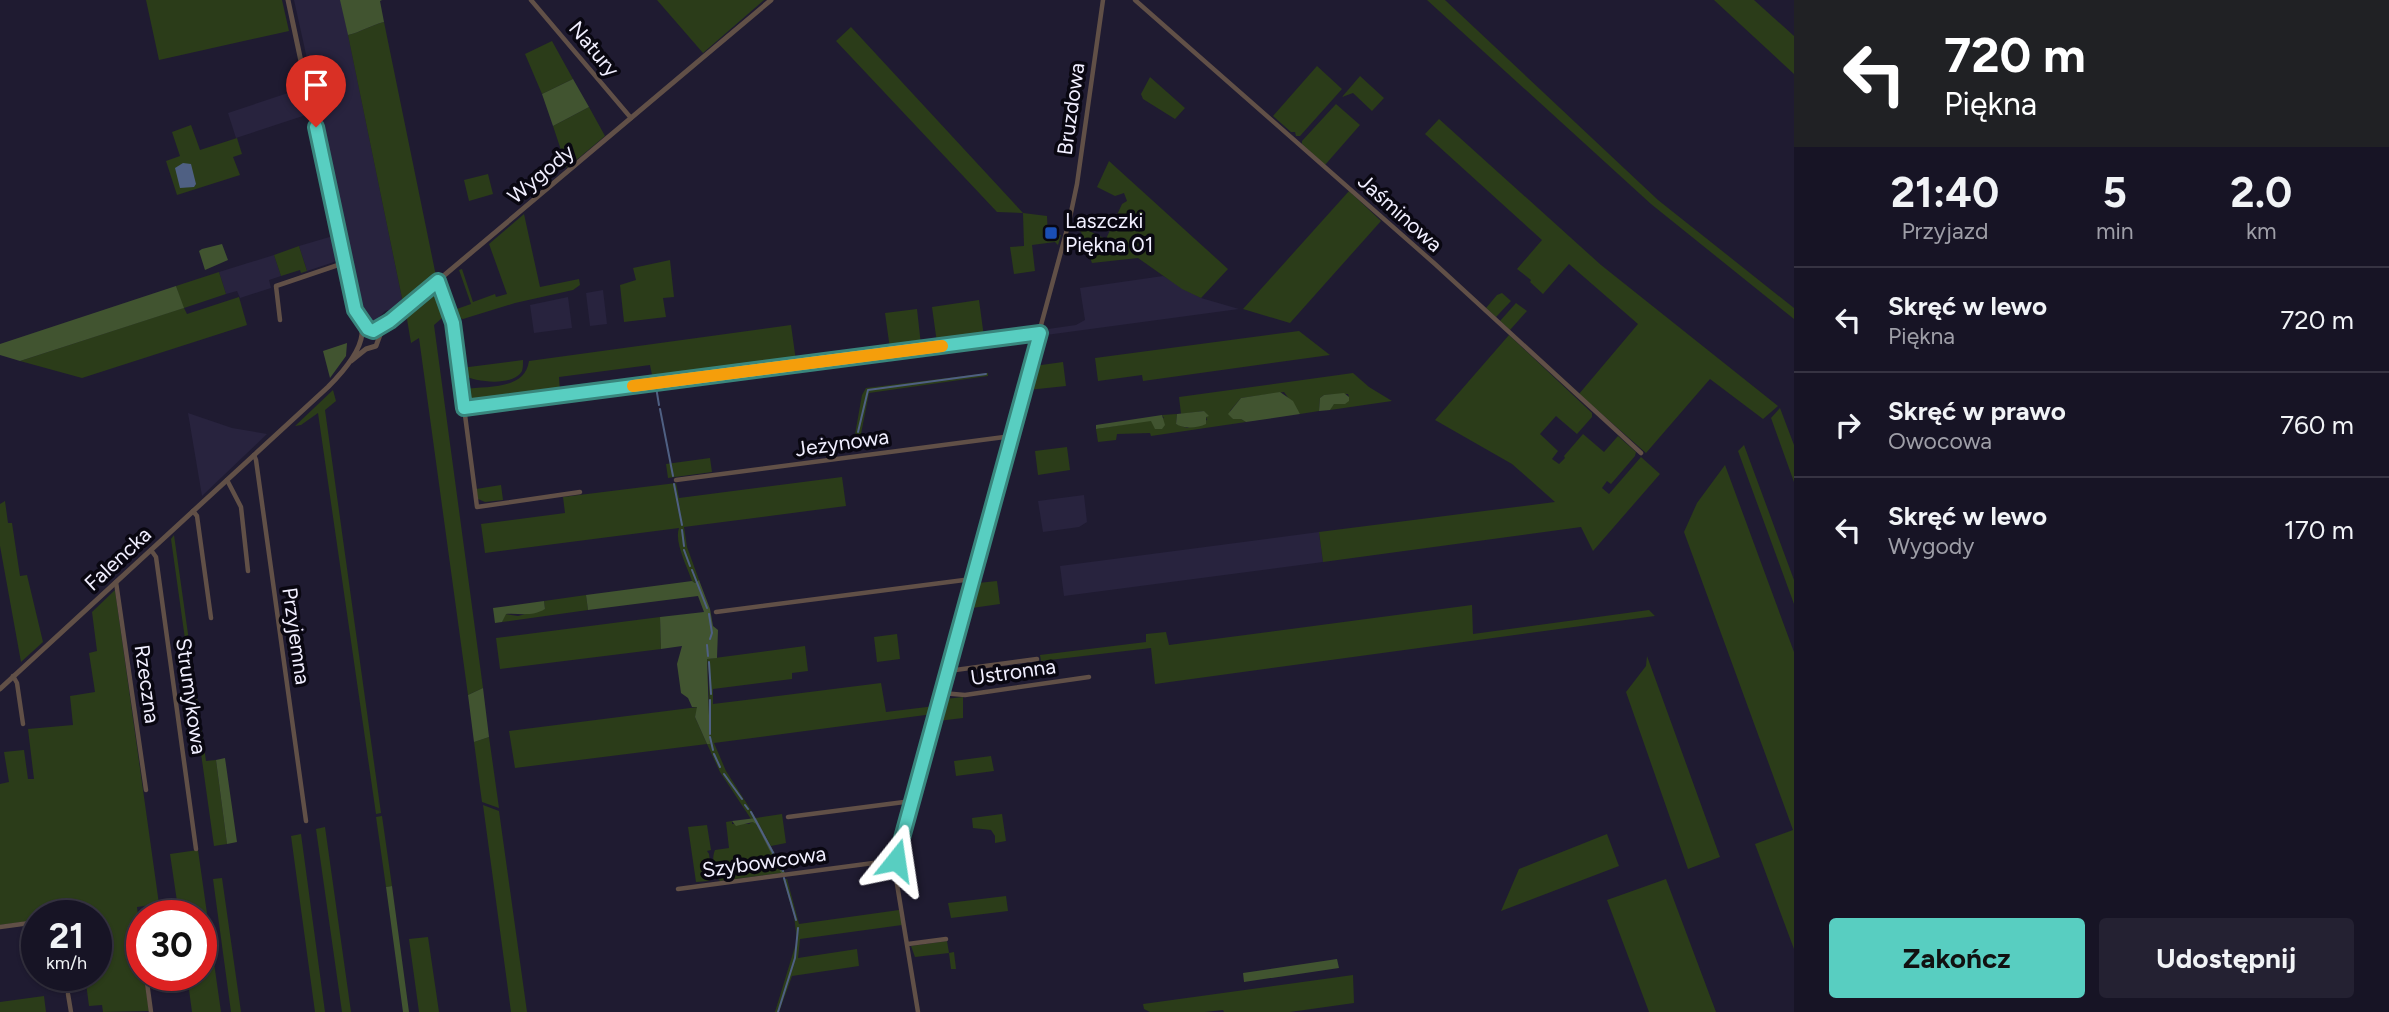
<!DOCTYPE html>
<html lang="pl">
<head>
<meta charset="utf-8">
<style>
  :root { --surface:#171425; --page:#242132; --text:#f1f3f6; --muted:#9e9ea7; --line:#363342; --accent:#58cec1 }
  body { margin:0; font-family:Figtree,sans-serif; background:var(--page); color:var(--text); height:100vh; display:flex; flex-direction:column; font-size:26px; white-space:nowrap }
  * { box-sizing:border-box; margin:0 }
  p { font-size:23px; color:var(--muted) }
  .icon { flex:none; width:38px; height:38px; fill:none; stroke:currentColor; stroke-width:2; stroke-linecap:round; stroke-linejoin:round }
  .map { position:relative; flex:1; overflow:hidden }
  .sheet { display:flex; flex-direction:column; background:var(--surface); width:595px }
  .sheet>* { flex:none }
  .hud { background:#202124; color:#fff; overflow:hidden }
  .speed { position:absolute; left:21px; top:900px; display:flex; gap:14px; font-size:35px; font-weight:700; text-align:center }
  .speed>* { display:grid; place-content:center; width:91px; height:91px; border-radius:50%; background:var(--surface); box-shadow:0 2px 5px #0004,0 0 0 2px var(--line); line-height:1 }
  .speed small { font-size:18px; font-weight:400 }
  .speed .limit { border:10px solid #d22; background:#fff; color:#111 }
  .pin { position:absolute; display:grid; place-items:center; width:60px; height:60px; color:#fff; margin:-72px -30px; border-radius:50% 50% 50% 0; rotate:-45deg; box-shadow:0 0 7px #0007 }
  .pin .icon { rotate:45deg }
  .me { position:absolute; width:77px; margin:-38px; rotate:15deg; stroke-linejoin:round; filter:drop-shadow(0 0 5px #0008) }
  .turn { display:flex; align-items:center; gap:24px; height:147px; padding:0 35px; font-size:32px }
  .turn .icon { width:91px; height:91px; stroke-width:2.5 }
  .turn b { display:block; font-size:49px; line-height:60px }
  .eta { display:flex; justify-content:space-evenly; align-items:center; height:119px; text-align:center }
  .eta b { font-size:42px; font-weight:700; line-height:49px }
  .primary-button { display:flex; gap:14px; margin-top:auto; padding:14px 35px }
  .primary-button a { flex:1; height:80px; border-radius:7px; background:var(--accent); color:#111; font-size:28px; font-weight:700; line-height:80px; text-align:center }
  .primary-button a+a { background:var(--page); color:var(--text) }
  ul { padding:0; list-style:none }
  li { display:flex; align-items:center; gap:21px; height:105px; padding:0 35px; border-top:2px solid var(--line) }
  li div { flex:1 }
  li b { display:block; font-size:26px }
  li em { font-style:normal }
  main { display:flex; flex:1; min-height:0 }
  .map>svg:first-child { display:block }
</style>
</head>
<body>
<main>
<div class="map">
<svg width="1794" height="1012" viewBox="0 0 1794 1012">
  <rect width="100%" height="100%" fill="#1f1b31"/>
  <path fill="#28233e" d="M294,0H341L403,303L391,313L388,310L385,311L379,317L380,322L376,325L370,324L359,301L351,265L354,260L350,257L318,112L321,108L317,104Z
    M297,90L299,97L302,98L306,115L236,138L228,113Z
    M333,236L338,258L334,262L307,271L299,246Z
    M274,255L281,276L269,280L271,288L240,298L237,291L226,294L219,272Z
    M1163,276L1201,298L1239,309L1046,335L1048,329L1076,325L1085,320L1080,288Z
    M603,290L607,324L590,326L586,293Z
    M568,297L572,328L534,333L530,305Z
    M188,413L232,428L267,434L202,496Z
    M1084,495L1087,522L1079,527L1043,532L1038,501Z
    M1319,532L1323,562L1064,596L1060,566Z"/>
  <path fill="#2b3c19" d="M146,0H282L289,31L159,60Z
    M657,0H764L703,53Z
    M1427,0H1445L1658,200L1794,308V319L1651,204Z
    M1714,0H1754L1794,36V74Z
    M384,22L436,276L403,303L348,35C361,32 371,25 384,22Z
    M851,27L1023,213L1047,216L1048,236L1061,235L1058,245L1055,242L1032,245L1035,271L1014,274L1010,247L1024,246L1023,213L997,212L836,41Z
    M552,41L573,79L542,94L525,54Z
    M1317,66L1342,89L1300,136H1296L1295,132H1291L1273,116Z
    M1360,76L1384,98L1372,111L1353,93L1342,97Z
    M1150,77L1185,108L1175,119L1143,99L1141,94Z
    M1336,104L1360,125L1325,165L1302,144V141Z
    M589,107L605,136L567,168L553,126Z
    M1439,119L1601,265L1778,406L1763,419L1710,379L1646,453L1579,394L1638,324L1569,264L1543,294L1530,282L1531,280L1517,269L1542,240L1425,134Z
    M191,125L200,150L237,138L242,154L233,157L240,175L177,195L166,161L180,156L172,132Z
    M1109,161L1228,269L1201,298L1182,289L1138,258L1092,263L1081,232L1072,228V223L1106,239L1122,204L1127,201L1124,193L1115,196L1097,187Z
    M488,174L493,194L469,201L464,180Z
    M1349,191L1381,221L1290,323L1243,309Z
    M524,214L540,287L579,279L580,285L573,290L515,303L463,319L454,317L451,311L471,304L459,270L462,269L473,302L495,294L496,297L507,294L489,244Z
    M299,246L307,271L301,273L300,270L281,276L274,255Z
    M670,260L674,297L663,298L666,317L624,322L620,285L636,280L633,268Z
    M219,272L226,294L184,308L187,314L239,297L247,325L82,378L20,361L183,308L176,286Z
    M437,286L439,287L448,313L434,325L483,688L468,695L419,338L411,343L406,313Z
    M1502,293L1511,301L1496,317L1486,308L1497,295Z
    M979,300L984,337L937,343L932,307Z
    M1516,303L1527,311L1510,330L1500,321Z
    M917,309L921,345L890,349L885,313Z
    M791,325L796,361L653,380L650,365L559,377L560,392L469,405L466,403L464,389C488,386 525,390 529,361Z
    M1299,331L1330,355L1143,381L1142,375L1098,381L1095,358Z
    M1509,335L1592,413V417L1577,434L1556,416L1540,434L1558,451L1552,459L1559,464L1565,458L1564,456L1583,434L1604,452L1618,436L1636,452L1635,456L1611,484L1607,481L1602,488L1609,494L1641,457L1660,474L1593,551L1581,527L1323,562L1319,532L1555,502L1512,464L1435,420Z
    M523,360C523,364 523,368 522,371C513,387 475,382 463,375L461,368Z
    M1063,362L1066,386L1028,390L1034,366Z
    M988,373V376L869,393L860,439L854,440L862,395L866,388Z
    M1353,373L1369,387L1392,401L1330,410L1332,405L1349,397L1348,394L1324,395L1320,398L1319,411L1300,414L1284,392L1241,398L1230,411L1233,419H1241L1246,422L1151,436L1150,433L1117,434L1116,440L1098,442L1096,429L1164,418L1162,415L1177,414L1176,424L1187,428L1207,420L1204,411L1181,414L1179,397Z
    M333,390L336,401L325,410L381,813L376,814L318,413L301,425L295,426Z
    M1780,408L1794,445V482L1771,418Z
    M1744,445L1794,580V604L1738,451Z
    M1067,447L1070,470L1038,475L1035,451Z
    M710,458L712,472L668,478L666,464Z
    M1725,465L1794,652V949L1755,844L1793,830L1684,532L1697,503Z
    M842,477L846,506L684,527L687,547L699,580L695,583L692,581C687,566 674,542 679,528L485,553L481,524L565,513L563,497L676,483L679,498Z
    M501,485L503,500L485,502L478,499L476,489Z
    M5,501L8,523H12L20,576L27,575L43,642L21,662L0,546V504Z
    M174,535L206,761L216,760L227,844L214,846L171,539Z
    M997,581L1000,604L972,608L978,583Z
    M115,590L159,904L137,907L140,930L135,931L136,940H139L142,975H144L149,1011L103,1012L102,1005L89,1006L85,975H96V915H37V920L0,925V784L9,782L4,752L24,750L28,779H34L28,729L73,725L70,696L95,692L89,653L97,651L92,612Z
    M586,595L588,610L502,622L505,614L518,616L545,609L544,601Z
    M1472,605L1473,634L1649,610L1655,616L1155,684L1151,648L1041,661L1040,655L1146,642V634L1166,632L1169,645Z
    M660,617L661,649L500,669L496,638Z
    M897,634L900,659L877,662L874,637Z
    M805,646L808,671L792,673V679L713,689V704L881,683L886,712L935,706L933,714L714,743L726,771L756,818L782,814L786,843L771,846L756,818L751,819L720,772L707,744L515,768L509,731L698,707L695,717L707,744H710L709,675L707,659Z
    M1647,656L1720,857L1688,869L1626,692L1646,666Z
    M963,697V718L938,721L945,699Z
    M489,737L499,808L482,802L474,742Z
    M991,756L994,771L956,776L954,761Z
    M483,805L499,811L527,1012H511Z
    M1002,814L1006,841L995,843V836L991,830L973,828L972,818Z
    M382,816L392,886L386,887L376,817Z
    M732,821V824H749L754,821L756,824L781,873L720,881C714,874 711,859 715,850L729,848L726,822Z
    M707,825L711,850L707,851L709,854L712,876L709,881L696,882L688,827Z
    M325,827L351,1012H342L316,829Z
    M301,834L325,1012H315L291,836Z
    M1607,834L1619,866L1501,911L1519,869Z
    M198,850L221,1012H192L187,975H201V915H179L170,854Z
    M222,878L241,1012H231L213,879Z
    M783,879H787L799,924L899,910L902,925L800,939L798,958L857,949L859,966L792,976L779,1012H775L797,940L794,916Z
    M1666,879L1716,1012H1649L1607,900Z
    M1006,896L1008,911L951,918L948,903Z
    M428,937L439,1012H419L409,939Z
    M947,941L949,953L954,952L956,969H951L949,953L915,957L911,946Z
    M1353,975L1354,1003L1290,1012H1224L1223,1010L1205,1012H1150L1144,1009L1143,1004Z
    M44,996L46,1012H0V1002Z"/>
  <path fill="#415430" d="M340,0H382L380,1L384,22C371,25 361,32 348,35Z
    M573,79L589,107L553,126L542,94Z
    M222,244L228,260L205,270L199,251L202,249Z
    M176,286L184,308L20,361L0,355V344Z
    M347,343L346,356L330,378L323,351Z
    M1280,392L1293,401L1300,414L1246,422L1241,419H1233L1228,414L1241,398Z
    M1344,393L1349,397V401L1345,404H1334L1330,410L1319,411L1320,398L1324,395Z
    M1204,411L1209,416L1206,417V424C1198,428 1183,429 1176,424L1177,414Z
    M1162,415L1165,425L1162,429H1155L1151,421L1096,429V425Z
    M699,580L710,609L713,626L718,630L717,658L707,659L710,744H707L695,717L697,707H692L688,698L681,693L677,664L682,646L661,649L660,617L704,612L698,596L588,610L586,595L692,581L695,583Z
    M544,601L545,609C532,617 520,613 506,614L502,622L495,623L493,608Z
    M483,688L489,737L474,742L468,695Z
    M225,758L237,842L227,844L216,760Z
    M756,818L785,873H781L756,824L753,822L736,826L732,821Z
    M392,886L409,1012H403L386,887Z
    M1337,959L1339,968L1244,982L1243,973Z"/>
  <path fill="#4f6083" d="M183,163L191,164L196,184L194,187L180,188L175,168Z"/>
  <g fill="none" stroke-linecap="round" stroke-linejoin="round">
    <path stroke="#4f6083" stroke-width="2" d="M656,387L659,405
      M660,409L673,476
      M858,432L868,390L986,374
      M674,484L682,525
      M682,530L684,546
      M684,550L690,566
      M692,570L707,608
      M709,614L712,633L710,639
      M707,645L708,656
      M709,662L711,694
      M710,734V700
      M710,737L713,750
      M714,754L720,767
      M724,774L742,799
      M745,805L748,809
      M751,812L783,871
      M784,878L796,920
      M778,1012L795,958L798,928"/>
    <path stroke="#615047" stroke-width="4.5" d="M531,0L631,118
      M1135,0L1435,264L1641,453
      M438,280L453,323L477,507L580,492
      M280,320L276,286L344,263
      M464,408L1040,333
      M254,455L256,460L306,821
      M227,480L241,507L248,571
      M676,480L1012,436
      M193,511L197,516L211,618
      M151,550L156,557L196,849
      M116,582L146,790
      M716,612L972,579
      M948,671L1037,659
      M13,676L17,683L23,724
      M942,693L965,695L1089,677
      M788,817L912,801
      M678,889L896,860
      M0,927L37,922
      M141,934L142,943
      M908,944L946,939
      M146,975L151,1012
      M68,994L71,1012
      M918,1012L896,878V860L1069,222L1077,184L1103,0"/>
    <path stroke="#615047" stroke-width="5" d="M354,310L370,331
      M373,331L390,321L771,0
      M351,361L366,349L376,346L380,335L390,321
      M0,689L328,387C341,374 360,353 362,334C362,327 356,318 354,312L288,0"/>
  </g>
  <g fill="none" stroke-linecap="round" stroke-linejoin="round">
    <g stroke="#39867d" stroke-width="18">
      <path id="route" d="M316,127L355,310L368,329L373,331L390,321L438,281L453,323L464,408L1040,333L896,860"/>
    </g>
    <use href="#route" stroke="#58cec1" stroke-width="12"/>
    <path stroke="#f59e0b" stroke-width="12" d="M633,386L942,346"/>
  </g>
  <rect fill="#1a4fb4" stroke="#090711" stroke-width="2.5" x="1044" y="226" width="14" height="14" rx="3.5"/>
  <g text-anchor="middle" stroke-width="7" stroke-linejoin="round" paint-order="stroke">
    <g font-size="21" fill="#f1efff" stroke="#090711">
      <text transform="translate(594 49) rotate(50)" y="7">Natury</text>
      <text transform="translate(1071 109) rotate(-82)" y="7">Bruzdowa</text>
      <text transform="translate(541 174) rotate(-40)" y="7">Wygody</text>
      <text transform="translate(1400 213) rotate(42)" y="7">Jaśminowa</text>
      <text transform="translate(842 443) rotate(-8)" y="7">Jeżynowa</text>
      <text transform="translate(118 559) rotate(-43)" y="7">Falencka</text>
      <text transform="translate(296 636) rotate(82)" y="7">Przyjemna</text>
      <text transform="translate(1013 672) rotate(-8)" y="7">Ustronna</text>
      <text transform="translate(147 684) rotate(82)" y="7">Rzeczna</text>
      <text transform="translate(191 696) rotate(82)" y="7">Strumykowa</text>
      <text transform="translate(764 862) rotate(-8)" y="7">Szybowcowa</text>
    </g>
    <g font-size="21" fill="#f1efff" stroke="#090711" text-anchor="start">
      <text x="1065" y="228">Laszczki<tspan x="1065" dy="24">Piękna 01</tspan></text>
    </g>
  </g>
</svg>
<div class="speed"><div>21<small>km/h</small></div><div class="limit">30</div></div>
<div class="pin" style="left:316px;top:127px;background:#d93025"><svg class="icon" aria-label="arrive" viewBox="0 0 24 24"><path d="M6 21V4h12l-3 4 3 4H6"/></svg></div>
<svg class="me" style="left:896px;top:860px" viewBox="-20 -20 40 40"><path d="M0-17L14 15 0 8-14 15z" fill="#58cec1" stroke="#fff" stroke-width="4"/></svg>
</div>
<section class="sheet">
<div class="hud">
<div class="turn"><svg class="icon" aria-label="left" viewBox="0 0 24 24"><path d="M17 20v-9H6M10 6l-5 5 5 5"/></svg><div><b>720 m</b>Piękna</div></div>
</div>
<div class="eta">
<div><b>21:40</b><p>Przyjazd</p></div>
<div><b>5</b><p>min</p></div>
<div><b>2.0</b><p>km</p></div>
</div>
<ul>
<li><svg class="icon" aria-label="left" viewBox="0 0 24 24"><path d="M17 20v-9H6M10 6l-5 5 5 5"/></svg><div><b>Skręć w lewo</b><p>Piękna</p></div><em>720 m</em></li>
<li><svg class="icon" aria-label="right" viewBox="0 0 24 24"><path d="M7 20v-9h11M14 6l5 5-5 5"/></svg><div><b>Skręć w prawo</b><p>Owocowa</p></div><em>760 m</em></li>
<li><svg class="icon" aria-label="left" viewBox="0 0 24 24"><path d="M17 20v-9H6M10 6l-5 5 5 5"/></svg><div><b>Skręć w lewo</b><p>Wygody</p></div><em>170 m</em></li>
</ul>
<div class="primary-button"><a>Zakończ</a><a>Udostępnij</a></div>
</section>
</main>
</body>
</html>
